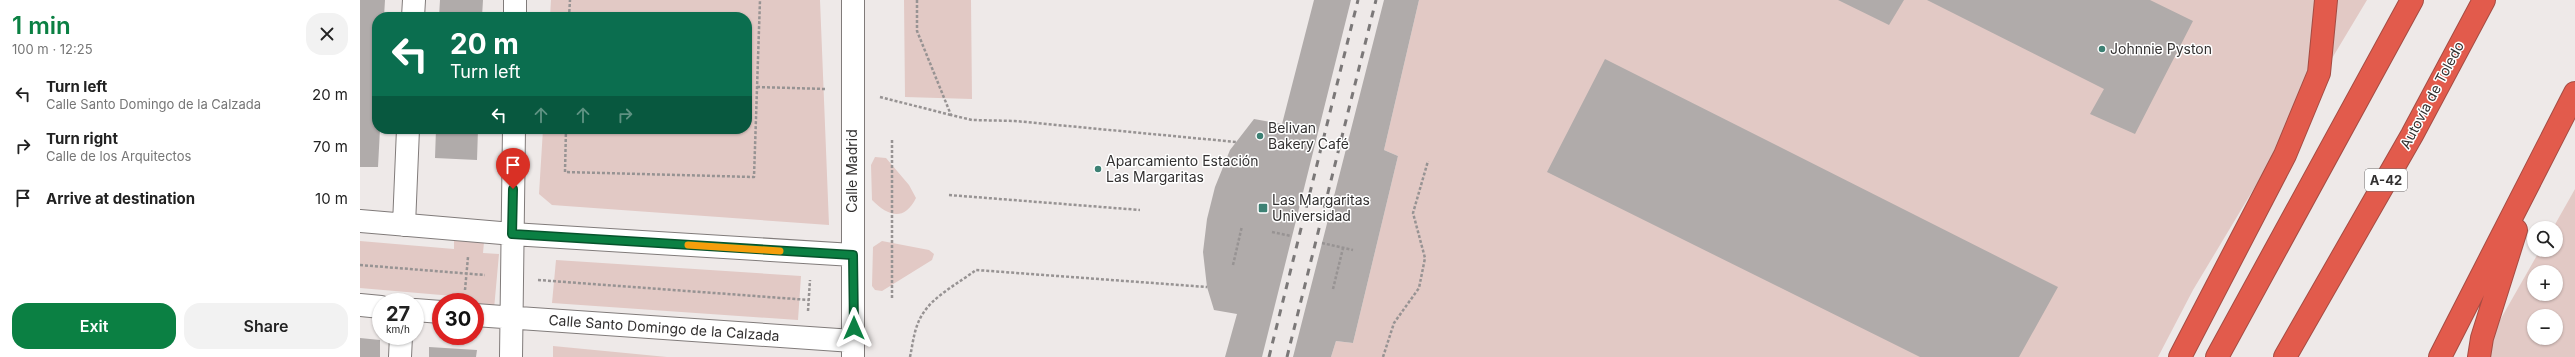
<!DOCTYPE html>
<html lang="en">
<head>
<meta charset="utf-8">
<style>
  :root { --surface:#fff; --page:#f2f2f2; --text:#222; --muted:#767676; --accent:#0b8043 }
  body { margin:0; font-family:Inter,sans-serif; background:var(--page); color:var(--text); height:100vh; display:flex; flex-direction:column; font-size:15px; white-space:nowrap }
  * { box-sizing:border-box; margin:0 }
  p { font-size:13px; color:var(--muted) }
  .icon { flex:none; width:22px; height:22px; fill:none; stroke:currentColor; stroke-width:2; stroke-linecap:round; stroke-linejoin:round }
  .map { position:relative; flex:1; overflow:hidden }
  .panel { display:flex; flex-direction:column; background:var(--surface); width:360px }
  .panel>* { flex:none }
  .hud { position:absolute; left:12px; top:12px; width:380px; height:122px; border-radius:16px; box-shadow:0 1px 3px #0004; background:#0b6e4f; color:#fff; overflow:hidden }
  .tools { position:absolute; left:2167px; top:221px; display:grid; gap:8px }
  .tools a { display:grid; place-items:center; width:36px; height:36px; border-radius:50%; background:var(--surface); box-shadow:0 1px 3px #0004; font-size:20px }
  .speed { position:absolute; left:12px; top:293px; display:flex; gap:8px; font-size:20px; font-weight:700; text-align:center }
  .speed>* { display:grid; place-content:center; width:52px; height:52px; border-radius:50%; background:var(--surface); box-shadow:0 1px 3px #0004; line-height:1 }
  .speed small { font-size:10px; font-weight:400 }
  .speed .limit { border:6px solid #d22; background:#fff; color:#111 }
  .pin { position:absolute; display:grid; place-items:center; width:34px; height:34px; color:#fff; margin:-41px -17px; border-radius:50% 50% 50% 0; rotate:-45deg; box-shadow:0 0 4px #0007 }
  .pin .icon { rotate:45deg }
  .me { position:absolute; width:44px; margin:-22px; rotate:0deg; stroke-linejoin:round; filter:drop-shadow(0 0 3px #0008) }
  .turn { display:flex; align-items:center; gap:14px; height:84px; padding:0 12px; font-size:18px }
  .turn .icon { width:52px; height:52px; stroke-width:2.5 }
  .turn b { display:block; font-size:28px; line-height:34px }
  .lanes { display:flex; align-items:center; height:38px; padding:0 12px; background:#0003; justify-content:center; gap:20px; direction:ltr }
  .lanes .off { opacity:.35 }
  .round { display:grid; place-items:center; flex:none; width:42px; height:42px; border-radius:16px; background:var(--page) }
  .overview { display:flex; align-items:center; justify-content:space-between; height:68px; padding:0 12px }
  h1 { font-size:24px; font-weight:600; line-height:30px; color:var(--accent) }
  .button { display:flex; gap:8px; margin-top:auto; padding:8px 12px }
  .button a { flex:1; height:46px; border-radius:16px; background:var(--accent); color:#fff; font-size:16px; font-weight:600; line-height:46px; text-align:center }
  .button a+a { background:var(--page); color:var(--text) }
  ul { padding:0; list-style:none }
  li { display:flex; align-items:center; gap:12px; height:52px; padding:0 12px }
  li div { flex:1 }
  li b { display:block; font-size:15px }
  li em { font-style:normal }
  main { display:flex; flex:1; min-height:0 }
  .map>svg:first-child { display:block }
</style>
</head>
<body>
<main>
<section class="panel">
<div class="overview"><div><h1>1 min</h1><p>100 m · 12:25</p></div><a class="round"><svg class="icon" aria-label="close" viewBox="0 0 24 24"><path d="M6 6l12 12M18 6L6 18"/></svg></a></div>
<ul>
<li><svg class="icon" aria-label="left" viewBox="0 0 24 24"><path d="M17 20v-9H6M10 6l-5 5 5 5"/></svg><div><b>Turn left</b><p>Calle Santo Domingo de la Calzada</p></div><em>20 m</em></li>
<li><svg class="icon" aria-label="right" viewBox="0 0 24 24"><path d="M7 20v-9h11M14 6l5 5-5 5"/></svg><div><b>Turn right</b><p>Calle de los Arquitectos</p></div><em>70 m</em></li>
<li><svg class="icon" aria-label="arrive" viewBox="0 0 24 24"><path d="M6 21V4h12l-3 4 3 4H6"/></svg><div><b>Arrive at destination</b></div><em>10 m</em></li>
</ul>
<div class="button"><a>Exit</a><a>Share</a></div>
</section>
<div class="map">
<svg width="2215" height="357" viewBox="0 0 2215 357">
  <rect width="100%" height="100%" fill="#eee9e8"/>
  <path fill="#e2c9c5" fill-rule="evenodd" d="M191,0H460L469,225L192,205L179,194L183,129H387V17H190Z
    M544,0H611L612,99L545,97Z
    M1059,0H2007L1833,290L1798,357H971L976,341L993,343L1038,156L1024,150Z
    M515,157L526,158L549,185L556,198C544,222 528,216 512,200L511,165Z
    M2215,189V357H2119L2180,250H2196V228H2193ZM2174,272H2196V294H2174ZM2174,316H2196V338H2174Z
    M94,239L124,242L123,253L139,254L134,309L115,307V302H93V296L0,288V241L94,249Z
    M522,241L569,250L574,254L572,260L522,291L515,290L512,286L513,247Z
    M196,260L441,276L438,320L192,303Z
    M193,346L307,357H193Z"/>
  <path fill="#b0abaa" d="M0,0H25L24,17H17V129H20L18,167H0Z
    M80,0H123L122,17H79Z
    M954,0H991L902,357H865L877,314L854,310L847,287L843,252L847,219L855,187L870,150L894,119L922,124Z
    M1024,0H1059L1024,150L1038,156L993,343L976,341L971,357H933Z
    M1478,0H1544L1529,25Z
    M1567,0H1790L1833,21L1775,134L1730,114L1744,89Z
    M1245,59L1698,287L1659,357H1560L1187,172Z
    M76,129H118L117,160L75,158Z
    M0,338L20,340V357H0Z
    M69,347L117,350L116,357H69Z"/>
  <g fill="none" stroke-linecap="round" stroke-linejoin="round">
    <g stroke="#807b7a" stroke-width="24">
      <path id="minor" d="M493,0V357
        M53,17L54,0
        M155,17V0
        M0,221L152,234L493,255
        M44,225L48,129
        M0,305L21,307
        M55,310L81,312
        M115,315L493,341
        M40,357L41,336
        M151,357L154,129"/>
    </g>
    <g stroke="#a54c43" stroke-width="24">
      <path id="highway" d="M1820,357L1925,155L1959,73L1966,0
        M1857,357L2052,0
        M1925,357L2052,135L2124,0
        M2080,357L2215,93
        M2119,357L2122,338L2156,230"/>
    </g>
    <path stroke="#979393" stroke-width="2.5" stroke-dasharray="3 2" stroke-linecap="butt" d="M557,0V31L591,115L612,120L655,121L876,142
      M209,17L210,0
      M397,87L466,89
      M520,97L591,115
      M206,129L205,172L394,177L400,0
      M532,140V300
      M589,195L780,210
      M912,232L931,236
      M962,243L993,250
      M0,265L125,275
      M873,265L882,226
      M178,280L449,300
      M973,289L983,248
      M105,290L108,257
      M448,311L450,280
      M550,357C553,343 554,328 562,315C573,296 599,283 616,270L847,287
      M1023,357L1034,323L1059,288L1065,258L1053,213L1068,161"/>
    <use href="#minor" stroke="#fff" stroke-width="22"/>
    <use href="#highway" stroke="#e25b4c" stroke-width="22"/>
    <path stroke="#7b7878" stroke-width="3" stroke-dasharray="7 7" stroke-linecap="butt" d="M909,357L998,0
      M927,357L1016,0"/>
  </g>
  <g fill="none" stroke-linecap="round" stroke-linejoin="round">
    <g stroke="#07532c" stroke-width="10">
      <path id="route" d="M153,189L152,234L493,255L494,328"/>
    </g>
    <use href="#route" stroke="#0b8043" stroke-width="7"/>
    <path stroke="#f59e0b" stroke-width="7" d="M328,245L420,251"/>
  </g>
  <g fill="#3d8174" stroke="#fff" stroke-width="1.5">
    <circle cx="1742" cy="49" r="4"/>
    <circle cx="900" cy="136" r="4"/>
    <circle cx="738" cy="169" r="4"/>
    <rect x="898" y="203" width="10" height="10" rx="2"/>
  </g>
  <g text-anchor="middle" stroke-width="3" stroke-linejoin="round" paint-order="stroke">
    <rect fill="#fff" stroke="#706f6f" stroke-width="1" x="2005" y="169" width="42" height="22" rx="3"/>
    <g font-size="13" font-weight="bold" fill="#333131">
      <text x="2026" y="185">A-42</text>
    </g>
    <g font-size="14" fill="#333131" stroke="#fff" text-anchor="start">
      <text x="1750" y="54">Johnnie Pyston</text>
      <text x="908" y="133">Belivan<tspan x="908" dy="16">Bakery Café</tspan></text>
      <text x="746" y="166">Aparcamiento Estación<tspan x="746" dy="16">Las Margaritas</tspan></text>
      <text x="912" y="205">Las Margaritas<tspan x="912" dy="16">Universidad</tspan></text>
    </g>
    <g font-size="14" fill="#333131" stroke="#fff">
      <text transform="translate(2072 95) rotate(-62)" y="5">Autovía de Toledo</text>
      <text transform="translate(492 171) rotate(-90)" y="5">Calle Madrid</text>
      <text transform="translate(304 328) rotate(4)" y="5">Calle Santo Domingo de la Calzada</text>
    </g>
  </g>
</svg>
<div class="tools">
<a><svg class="icon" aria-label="search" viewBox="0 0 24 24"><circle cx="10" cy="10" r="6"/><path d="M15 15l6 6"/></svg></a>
<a>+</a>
<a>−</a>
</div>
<div class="speed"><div>27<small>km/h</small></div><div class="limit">30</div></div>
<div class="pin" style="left:153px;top:189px;background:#d93025"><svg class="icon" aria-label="arrive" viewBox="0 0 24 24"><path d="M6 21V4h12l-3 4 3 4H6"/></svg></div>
<svg class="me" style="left:494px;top:328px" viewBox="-20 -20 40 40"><path d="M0-17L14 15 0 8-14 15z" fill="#0b8043" stroke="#fff" stroke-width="4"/></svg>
<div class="hud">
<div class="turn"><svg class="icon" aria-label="left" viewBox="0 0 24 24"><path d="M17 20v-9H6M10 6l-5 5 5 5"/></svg><div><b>20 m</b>Turn left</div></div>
<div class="lanes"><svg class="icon" aria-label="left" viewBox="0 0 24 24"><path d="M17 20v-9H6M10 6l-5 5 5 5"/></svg><svg class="icon off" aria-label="ahead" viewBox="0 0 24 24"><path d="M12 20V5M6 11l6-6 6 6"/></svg><svg class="icon off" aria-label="ahead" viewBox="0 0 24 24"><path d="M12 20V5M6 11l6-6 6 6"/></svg><svg class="icon off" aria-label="right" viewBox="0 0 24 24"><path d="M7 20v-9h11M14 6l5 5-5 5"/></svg></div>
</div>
</div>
</main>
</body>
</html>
